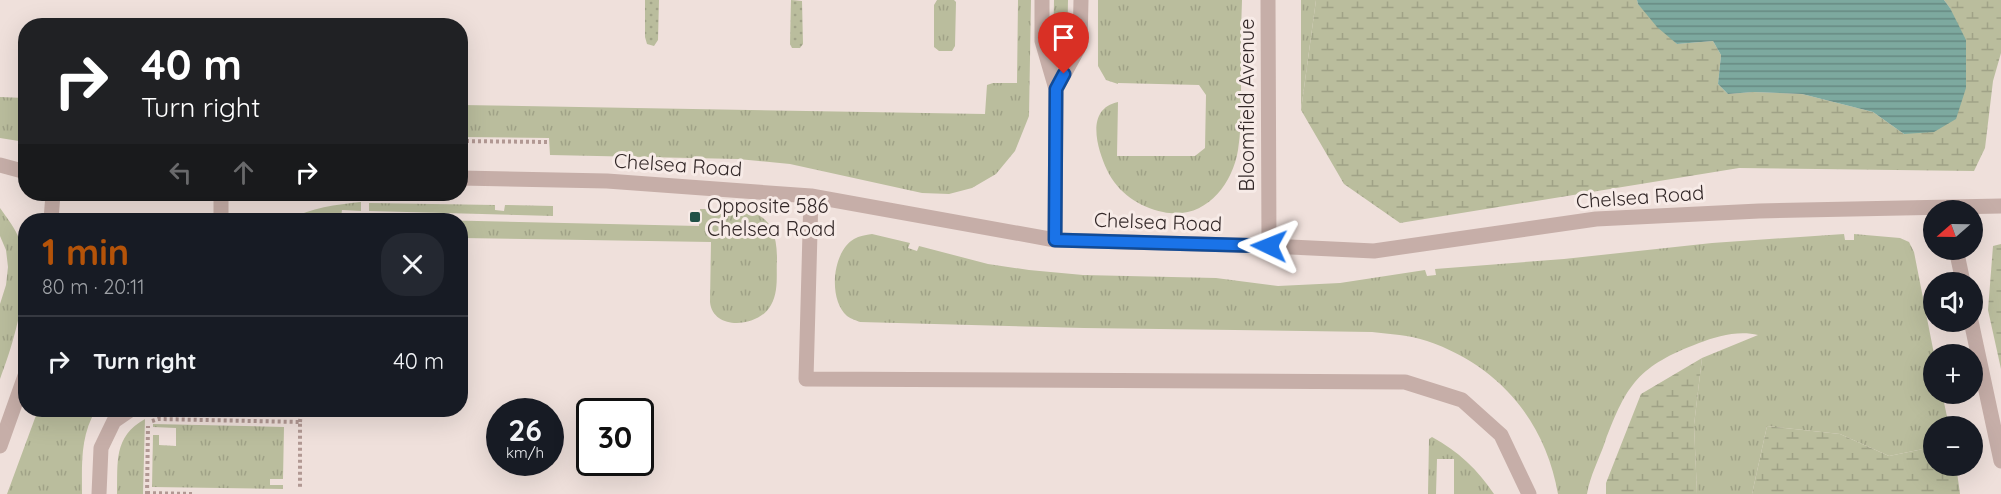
<!DOCTYPE html>
<html lang="en">
<head>
<meta charset="utf-8">
<style>
  :root { --surface:#171b24; --page:#242831; --text:#f1f3f6; --muted:#9ea1a6; --line:#363941; --accent:#b45309 }
  body { margin:0; font-family:Quicksand,sans-serif; background:var(--page); color:var(--text); height:100vh; display:flex; flex-direction:column; font-size:22px; white-space:nowrap }
  * { box-sizing:border-box; margin:0 }
  p { font-size:20px; color:var(--muted) }
  .icon { flex:none; width:33px; height:33px; fill:none; stroke:currentColor; stroke-width:2; stroke-linecap:round; stroke-linejoin:round }
  .map { position:relative; flex:1; overflow:hidden }
  .details { position:absolute; left:18px; top:213px; width:450px; height:204px; display:flex; flex-direction:column; background:var(--surface); border-radius:24px; box-shadow:0 6px 24px #0002 }
  .details>* { flex:none }
  .banner { position:absolute; left:18px; top:18px; width:450px; height:183px; border-radius:24px; box-shadow:0 6px 24px #0002; background:#202124; color:#fff; overflow:hidden }
  .needle { width:39px; rotate:250deg }
  .fabs { position:absolute; left:1923px; top:200px; display:grid; gap:12px }
  .fabs a { display:grid; place-items:center; width:60px; height:60px; border-radius:50%; background:var(--surface); box-shadow:0 6px 24px #0002; font-size:30px }
  .speed { position:absolute; left:486px; top:398px; display:flex; gap:12px; font-size:30px; font-weight:700; text-align:center }
  .speed>* { display:grid; place-content:center; width:78px; height:78px; border-radius:50%; background:var(--surface); box-shadow:0 6px 24px #0002; line-height:1 }
  .speed small { font-size:15px; font-weight:400 }
  .speed .limit { border:3px solid #111; border-radius:9px; background:#fff; color:#111 }
  .pin { position:absolute; display:grid; place-items:center; width:51px; height:51px; color:#fff; margin:-62px -26px; border-radius:50% 50% 50% 0; rotate:-45deg; box-shadow:0 0 6px #0007 }
  .pin .icon { rotate:45deg }
  .me { position:absolute; width:66px; margin:-33px; rotate:272deg; stroke-linejoin:round; filter:drop-shadow(0 0 4px #0008) }
  .turn { display:flex; align-items:center; gap:21px; height:126px; padding:0 24px; font-size:27px }
  .turn .icon { width:78px; height:78px; stroke-width:2.5 }
  .turn b { display:block; font-size:42px; line-height:51px }
  .lanes { display:flex; align-items:center; height:57px; padding:0 24px; background:#0003; justify-content:center; gap:30px; direction:ltr }
  .lanes .off { opacity:.35 }
  .round { display:grid; place-items:center; flex:none; width:63px; height:63px; border-radius:24px; background:var(--page) }
  .overview { display:flex; align-items:center; justify-content:space-between; height:102px; padding:0 24px }
  h1 { font-size:36px; font-weight:800; line-height:45px; color:var(--accent) }
  ul { padding:0; list-style:none }
  li { display:flex; align-items:center; gap:18px; height:90px; padding:0 24px; border-top:2px solid var(--line) }
  li div { flex:1 }
  li b { display:block; font-size:22px }
  li em { font-style:normal }
  .map>svg:first-child { display:block }
</style>
</head>
<body>
<div class="map">
<svg width="2001" height="494" viewBox="0 0 2001 494">
  <defs>
    <pattern id="grass-tufts" width="24" height="20" patternUnits="userSpaceOnUse" patternTransform="scale(1.5)"><rect width="24" height="20" fill="#babd9d"/><path d="M3 7l-1-3M5 7V3M7 7l1-3M15 17l-1-3M17 17v-4M19 17l1-3" fill="none" stroke="#a0a287"/></pattern>
    <pattern id="wetland-marsh" width="20" height="14" patternUnits="userSpaceOnUse" patternTransform="scale(1.5)"><rect width="20" height="14" fill="#babd9d"/><path d="M1 5h8M5 5V1M11 12h8M15 12V8" fill="none" stroke="#a0a287"/></pattern>
    <pattern id="garden-dots" width="8" height="8" patternUnits="userSpaceOnUse" patternTransform="scale(1.5)"><rect width="8" height="8" fill="#babd9d"/><path d="M2 2h.1M6 6h.1" fill="none" stroke="#a0a287" stroke-width="1.8" stroke-linecap="round"/></pattern>
    <pattern id="water-rules" width="6" height="5" patternUnits="userSpaceOnUse" patternTransform="scale(1.5)"><rect width="6" height="5" fill="#7da99f"/><path d="M0 2.5h6" fill="none" stroke="#678a82"/></pattern>
  </defs>
  <rect width="100%" height="100%" fill="#efe0db"/>
  <path fill="url(#grass-tufts)" d="M937,0H954L956,2L955,46L952,51H939L934,47V5Z
    M1018,0H1031L1029,116L1015,151L996,174L972,188L949,194L922,193L790,164L738,159L550,155L549,138L461,137V105L985,114L987,85L993,83H1017Z
    M1054,0H1068L1067,56L1062,63L1056,61L1053,55Z
    M1098,0H1242C1241,24 1241,49 1241,73C1241,99 1242,125 1238,150C1232,187 1203,221 1163,212C1139,207 1118,193 1107,170C1097,148 1085,109 1118,102L1117,156H1195L1205,148L1206,95L1199,85L1118,83V84L1106,80L1098,66Z
    M1301,0H1316L1301,110Z
    M0,97L25,98V142L0,138Z
    M361,202V211L342,210L341,217L337,220H289C311,207 336,205 361,202Z
    M369,203L495,205V210L504,211L505,205L553,206V216L369,211Z
    M0,208C7,218 16,229 20,241C33,280 14,342 0,379V304L6,285L8,267L6,250L0,236Z
    M700,209C743,210 777,203 777,259C776,274 779,291 771,305C760,327 713,332 710,302L711,242L461,238L460,220H348V218L699,226Z
    M872,234L910,243L908,248L917,251L919,246L988,264L1029,270L1083,275L1216,278L1278,286L1340,283L1425,270L1427,276L1436,275L1435,269L1564,259L1712,243L1844,234L1845,240H1854V234L1900,238L1909,242L1914,252L1934,354V393H1942L1949,426H1934L1933,447L1889,456L1840,434L1767,426L1752,494H1697L1694,425L1702,358L1758,335C1739,330 1717,336 1699,343C1639,366 1627,383 1605,442C1599,459 1590,476 1587,494H1558C1545,420 1498,365 1427,341C1409,335 1390,334 1372,332L1084,328L860,322C856,320 851,319 847,316C828,299 832,252 854,239C859,236 866,235 872,234Z
    M38,410H96C80,436 82,464 82,494H7Z
    M145,419L143,494H117C118,462 113,437 145,419Z
    M153,424L284,427L283,479H270V485H283V489L152,487L153,435H159V445L176,446V428L153,427Z
    M1432,437C1458,451 1478,470 1494,494H1454V459H1437L1436,494H1428L1429,439Z"/>
  <path fill="url(#wetland-marsh)" d="M1316,0H1637L1638,4L1677,44L1713,41L1721,55L1718,84L1728,94L1753,92L1802,94L1873,112L1904,134L1950,8L1944,0H2001V53L1993,81L1985,148L1974,171L1739,168L1400,223L1344,184L1301,110Z
    M2001,244V369L1988,310L1993,246Z
    M1702,358L1694,425L1697,494H1606V483L1641,394Z
    M1767,426L1840,434L1889,456L1933,447L1934,465H1956L1960,494H1752Z"/>
  <path fill="url(#garden-dots)" d="M645,0H659L658,40L654,46L647,44L645,37Z
    M791,0L802,1L803,44L800,48H792L790,44Z"/>
  <path fill="url(#water-rules)" d="M1637,0H1944L1950,8L1966,40V88L1956,119L1934,132L1904,134L1873,112L1802,94L1753,92L1728,94L1718,84L1721,55L1713,41L1677,44L1657,27L1638,4Z"/>
  <g fill="none" stroke-linecap="round" stroke-linejoin="round">
    <path stroke="#b19893" stroke-width="4" stroke-dasharray="3 3" stroke-linecap="butt" d="M460,141L547,142
      M152,421L158,419L300,422V487
      M300,422L301,410
      M147,493L192,494
      M147,494L148,426"/>
    <path stroke="#c6aea8" stroke-width="15" d="M1042,0V41L1056,89L1055,240
      M1268,0L1269,246
      M1056,89L1080,45L1081,0
      M0,165L26,172
      M460,178L607,181L811,196L1055,240L1269,246L1374,251L1596,219L1759,211L2001,206
      M811,196L806,379L1405,382L1462,400L1501,435L1529,494
      M51,220L53,194
      M221,220V194
      M1956,249L1963,282
      M1971,321L2001,461
      M0,446L26,373
      M99,494L101,448L114,421L130,410"/>
  </g>
  <g fill="none" stroke-linecap="round" stroke-linejoin="round">
    <g stroke="#114b97" stroke-width="15">
      <path id="route" d="M1064,74L1056,89L1055,240L1269,246"/>
    </g>
    <use href="#route" stroke="#1a73e8" stroke-width="10"/>
  </g>
  <rect fill="#215147" stroke="#f7ebe7" stroke-width="2" x="689" y="211" width="12" height="12" rx="3"/>
  <g text-anchor="middle" stroke-width="6" stroke-linejoin="round" paint-order="stroke">
    <g font-size="20" fill="#332828" stroke="#f7ebe7">
      <text transform="translate(1247 105) rotate(-90)" y="7">Bloomfield Avenue</text>
      <text transform="translate(678 165) rotate(4)" y="7">Chelsea Road</text>
      <text transform="translate(1640 197) rotate(-4)" y="7">Chelsea Road</text>
      <text transform="translate(1158 222) rotate(2)" y="7">Chelsea Road</text>
    </g>
    <g font-size="20" fill="#332828" stroke="#f7ebe7" text-anchor="start">
      <text x="707" y="213">Opposite 586<tspan x="707" dy="23">Chelsea Road</tspan></text>
    </g>
  </g>
</svg>
<div class="fabs">
<a><svg class="needle" viewBox="-14 -14 28 28"><path d="M0-13l5 13h-10z" fill="#e53935"/><path d="M0 13l5-13h-10z" fill="#9ea1a6"/></svg></a>
<a><svg class="icon" aria-label="sound" viewBox="0 0 24 24"><path d="M4 9h4l5-4v14l-5-4H4zM17 9q2 3 0 6"/></svg></a>
<a>+</a>
<a>−</a>
</div>
<div class="speed"><div>26<small>km/h</small></div><div class="limit">30</div></div>
<div class="pin" style="left:1064px;top:74px;background:#d93025"><svg class="icon" aria-label="arrive" viewBox="0 0 24 24"><path d="M6 21V4h12l-3 4 3 4H6"/></svg></div>
<svg class="me" style="left:1269px;top:246px" viewBox="-20 -20 40 40"><path d="M0-17L14 15 0 8-14 15z" fill="#1a73e8" stroke="#fff" stroke-width="4"/></svg>
<div class="banner">
<div class="turn"><svg class="icon" aria-label="right" viewBox="0 0 24 24"><path d="M7 20v-9h11M14 6l5 5-5 5"/></svg><div><b>40 m</b>Turn right</div></div>
<div class="lanes"><svg class="icon off" aria-label="left" viewBox="0 0 24 24"><path d="M17 20v-9H6M10 6l-5 5 5 5"/></svg><svg class="icon off" aria-label="ahead" viewBox="0 0 24 24"><path d="M12 20V5M6 11l6-6 6 6"/></svg><svg class="icon" aria-label="right" viewBox="0 0 24 24"><path d="M7 20v-9h11M14 6l5 5-5 5"/></svg></div>
</div>
<section class="details">
<div class="overview"><div><h1>1 min</h1><p>80 m · 20:11</p></div><a class="round"><svg class="icon" aria-label="close" viewBox="0 0 24 24"><path d="M6 6l12 12M18 6L6 18"/></svg></a></div>
<ul>
<li><svg class="icon" aria-label="right" viewBox="0 0 24 24"><path d="M7 20v-9h11M14 6l5 5-5 5"/></svg><div><b>Turn right</b></div><em>40 m</em></li>
</ul>
</section>
</div>
</body>
</html>
